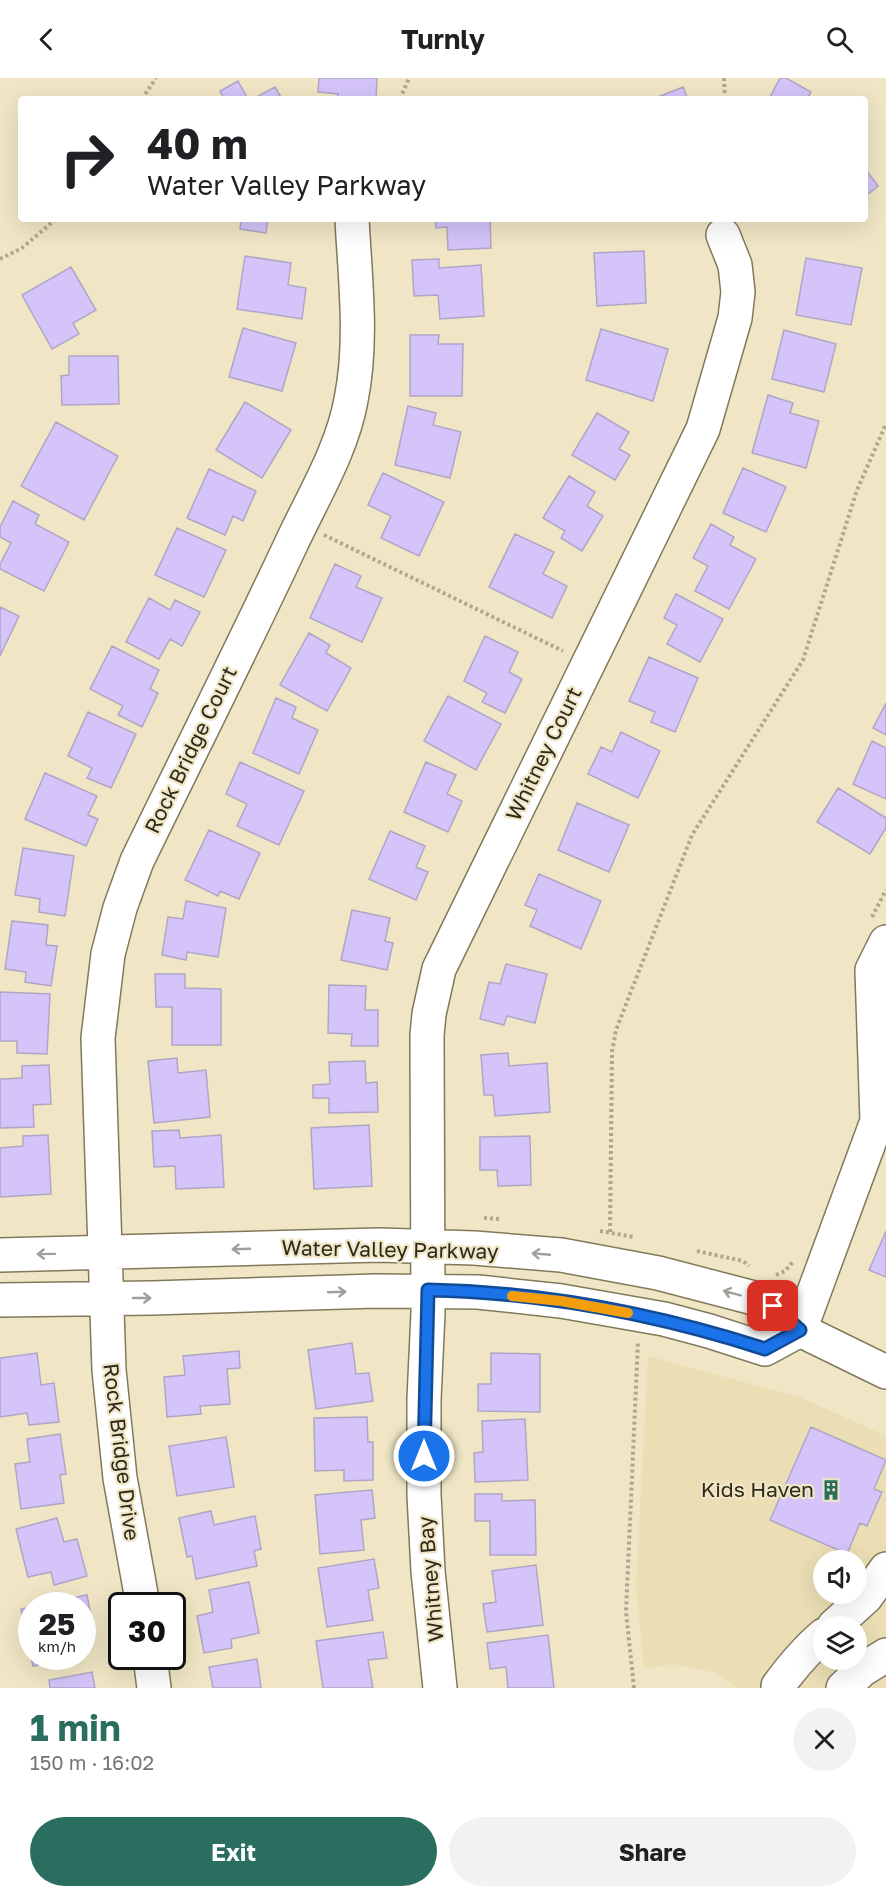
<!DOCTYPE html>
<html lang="en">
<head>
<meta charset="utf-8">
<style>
  :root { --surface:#fff; --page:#f2f2f2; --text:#202124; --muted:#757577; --accent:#2a6e60 }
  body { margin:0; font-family:"Golos Text",sans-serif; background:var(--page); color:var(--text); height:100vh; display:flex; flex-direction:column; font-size:22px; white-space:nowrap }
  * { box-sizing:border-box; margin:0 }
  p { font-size:20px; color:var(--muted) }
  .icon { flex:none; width:33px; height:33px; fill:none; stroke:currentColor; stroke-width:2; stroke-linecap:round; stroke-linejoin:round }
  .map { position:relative; height:1610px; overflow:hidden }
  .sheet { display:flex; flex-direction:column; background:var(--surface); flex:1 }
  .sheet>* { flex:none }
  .hud { position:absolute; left:18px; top:18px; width:850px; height:126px; border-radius:6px; box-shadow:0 6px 24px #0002; background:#fff; color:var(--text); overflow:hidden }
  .buttons { position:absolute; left:813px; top:1472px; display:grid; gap:12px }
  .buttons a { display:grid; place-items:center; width:54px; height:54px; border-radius:50%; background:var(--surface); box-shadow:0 6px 24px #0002; font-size:30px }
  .speed { position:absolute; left:18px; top:1514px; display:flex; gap:12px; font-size:30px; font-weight:700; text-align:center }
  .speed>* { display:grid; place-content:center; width:78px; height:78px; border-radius:50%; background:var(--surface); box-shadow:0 6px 24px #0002; line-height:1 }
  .speed small { font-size:15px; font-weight:400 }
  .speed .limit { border:3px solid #111; border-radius:9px; background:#fff; color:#111 }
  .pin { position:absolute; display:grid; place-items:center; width:51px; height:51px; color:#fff; margin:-26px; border-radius:12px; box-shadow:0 3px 9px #0006 }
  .me { position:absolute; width:66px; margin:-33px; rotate:0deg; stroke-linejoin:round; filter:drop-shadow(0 0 4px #0008) }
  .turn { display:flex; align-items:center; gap:21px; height:126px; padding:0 30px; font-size:27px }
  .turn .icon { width:78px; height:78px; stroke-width:2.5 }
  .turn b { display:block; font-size:42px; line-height:51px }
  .round { display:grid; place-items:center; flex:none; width:63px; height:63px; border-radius:32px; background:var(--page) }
  .summary { display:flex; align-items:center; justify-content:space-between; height:102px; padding:0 30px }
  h1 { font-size:36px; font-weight:700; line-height:45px; color:var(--accent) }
  .button { display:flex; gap:12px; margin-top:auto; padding:12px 30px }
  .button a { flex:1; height:69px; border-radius:36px; background:var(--accent); color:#fff; font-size:24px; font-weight:700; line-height:69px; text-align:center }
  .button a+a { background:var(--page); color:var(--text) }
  header { display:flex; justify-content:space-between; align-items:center; height:78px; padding:0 30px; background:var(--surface); font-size:27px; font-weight:700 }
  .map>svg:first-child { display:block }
</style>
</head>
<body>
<header><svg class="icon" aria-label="back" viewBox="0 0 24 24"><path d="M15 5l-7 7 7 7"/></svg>Turnly<svg class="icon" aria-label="search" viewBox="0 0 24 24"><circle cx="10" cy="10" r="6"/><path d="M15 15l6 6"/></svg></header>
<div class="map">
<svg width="886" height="1610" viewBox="0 0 886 1610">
  <rect width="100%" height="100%" fill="#f0e6c5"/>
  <path fill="#ebdeb5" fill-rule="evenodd" d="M648,1278L802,1320L886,1358V1610H736L716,1595L673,1586L644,1591L636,1511ZM824,1482H856V1515H824ZM824,1548H856V1581H824Z"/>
  <path fill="#d4c4f9" stroke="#afa6c5" stroke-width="1.5" d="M319,0H377L376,21H337L338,16L318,14Z
    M780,0H786L811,14L807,21H769Z
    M238,3L248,21H224L220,13Z
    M275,9L282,21H253Z
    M683,9L688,21H659L658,19Z
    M866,92L878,108L866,118Z
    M241,141H268L266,155L240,151Z
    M435,141H490L491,170L448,172L447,149L436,150Z
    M644,173L646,225L597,228L594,175Z
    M245,178L291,185L288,207L306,210L302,241L237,231Z
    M806,180L862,190L851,247L796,237Z
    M439,181V190L481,187L484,238L440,241L438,217L414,218L412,182Z
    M71,189L96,232L73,245L79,256L52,271L22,217Z
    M243,250L296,265L282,313L229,299Z
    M601,251L668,271L653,323L586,302Z
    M784,252L836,266L824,314L772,301Z
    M410,257H439L438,266H463L462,318H410Z
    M69,278H118L119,326L62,327L61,298L69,297Z
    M768,317L793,325L790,335L819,343L806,390L752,375Z
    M245,324L291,352L262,400L216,372Z
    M408,328L436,335L433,347L461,354L450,400L395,387Z
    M597,335L629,354L619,371L630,377L615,402L572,377Z
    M56,344L118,378L84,442L21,408Z
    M743,390L786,409L766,454L723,435Z
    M209,391L256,413L243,443L233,438L225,457L187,440Z
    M383,395L444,424L419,478L381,460L391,438L368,427Z
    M569,398L595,414L587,428L603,438L582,473L561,460L565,453L543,440Z
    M13,423L39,437L35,446L69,464L44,513L0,491V486L11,465L0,459V449Z
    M711,446L734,459L730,467L756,481L729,531L695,513L708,488L693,480Z
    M177,450L226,472L204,519L155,497Z
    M515,456L554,474L543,496L567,508L552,540L489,509Z
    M335,486L361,498L356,509L382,520L362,564L310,540Z
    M676,516L723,541L700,584L667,566L677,547L664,540Z
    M149,520L170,532L175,522L200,534L182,568L170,561L159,581L126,564Z
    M0,529L19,538L0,578Z
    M309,555L330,567L326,575L351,590L327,633L280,607Z
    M485,558L518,574L509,594L522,601L505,635L482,624L487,615L464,603Z
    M112,568L159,592L150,611L158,615L142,649L118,637L123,628L90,611Z
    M649,579L698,600L675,654L651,644L655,634L629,623Z
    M448,618L501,646L476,692L424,663Z
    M276,620L296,629L292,640L318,652L299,696L253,675Z
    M886,625V657L873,650Z
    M88,634L136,656L111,710L87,700L92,690L68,678Z
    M621,654L660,673L638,720L588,696L601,669L612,674Z
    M872,663L886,670V721L853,706Z
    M240,684L304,713L279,767L237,748L247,726L226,716Z
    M426,684L456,697L447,716L462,723L448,754L404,734Z
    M45,695L97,718L88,737L98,741L86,768L25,741Z
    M838,710L886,740V750L870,776L817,744Z
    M577,725L629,747L609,794L558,772Z
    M209,752L260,775L239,821L220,813L218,818L185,802Z
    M390,753L425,768L416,789L428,794L416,822L369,801Z
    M23,770L74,778L65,838L39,834L40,821L15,817Z
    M539,796L601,823L581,871L530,848L537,832L525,827Z
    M186,823L226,830L218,879L187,874L186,882L162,877L168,839L183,841Z
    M352,832L390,840L385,863L393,865L387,892L341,882Z
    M12,843L48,847L46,867L57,868L51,908L25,904L26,894L5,891Z
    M506,886L547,896L535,945L507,938L504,947L480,941L489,904L500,906Z
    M155,896H185V910L221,911V967H172V929H156Z
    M329,907L366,908L365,932H378V968H351L352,956L328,955Z
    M0,914L50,916L47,976L17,975V963H0Z
    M508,975L509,988L547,985L550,1034L495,1038L493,1017H484L481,977Z
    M177,980L178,995L206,992L210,1039L154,1045L148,983Z
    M365,983L366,1005L377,1004L378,1034L329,1035V1020H313V1007L330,1006L329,984Z
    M49,987L51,1026L33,1027L34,1049L0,1050V1001L22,1000V988Z
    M369,1047L372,1108L314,1111L311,1050Z
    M179,1052L180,1060L221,1057L224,1109L176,1111L175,1088L154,1089L152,1053Z
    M48,1057L51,1116L0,1119V1070L23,1068V1058Z
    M530,1058L531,1107L498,1108L497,1092H480V1059Z
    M886,1153V1199L869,1192Z
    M352,1265L356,1296L369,1295L373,1323L316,1331L308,1272Z
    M239,1273L240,1290L227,1291L230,1326L200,1328L201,1336L167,1339L164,1299L185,1297L183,1278Z
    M37,1275L41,1307L54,1305L59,1344L29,1347L27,1335L0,1339V1280Z
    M491,1275L540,1276V1334L478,1333V1306H491Z
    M367,1339L368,1364H373V1402L344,1403V1392L315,1393L314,1340Z
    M525,1341L528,1402L475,1404L474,1375L483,1374L482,1343Z
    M811,1349L886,1382L874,1411L882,1414L867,1448L860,1445L847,1476L770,1442Z
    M60,1356L66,1396L60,1397L64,1425L21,1431L15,1386L30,1384L27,1361Z
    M226,1359L234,1409L177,1418L169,1368Z
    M372,1412L375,1440L361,1442L364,1472L320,1476L315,1417Z
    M475,1416H502V1423L535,1422L536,1477H490V1443H475Z
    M211,1433L214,1447L255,1438L261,1471L254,1473L257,1488L196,1501L192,1478L187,1479L179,1440Z
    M57,1440L64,1464L77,1461L87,1498L54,1507L51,1494L28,1499L16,1451Z
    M374,1481L379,1510L368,1512L373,1542L327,1549L318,1490Z
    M536,1487L543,1547L487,1554L483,1526L496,1524L492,1493Z
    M249,1504L259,1555L231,1561L232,1570L204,1575L197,1538L213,1534L209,1512Z
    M87,1517L93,1549L82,1551V1527H40Z
    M32,1529V1578H71L72,1580L33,1588L21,1531Z
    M383,1554L387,1580L368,1582L373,1610H323L316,1563Z
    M548,1557L554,1610H508L506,1589L490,1591L487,1565Z
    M257,1581L261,1610H213L209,1589Z
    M92,1594L95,1610H50L49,1602Z"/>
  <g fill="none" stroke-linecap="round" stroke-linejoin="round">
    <g stroke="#82795b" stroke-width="36">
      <path id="minor" d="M0,1177L379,1167L474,1170L561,1177L658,1195L750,1219L773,1228L800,1252L886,1294
        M0,1222L152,1220L375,1213L478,1214L561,1223L664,1241L709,1253L765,1271L800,1252
        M800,1252L877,1043L872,892L886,864
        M143,1527L120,1400L109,1292L98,960L108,876L120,830L137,783C189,676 242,571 292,464C313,419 342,372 351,322C363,263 355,200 352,141
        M834,1548L866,1519L886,1491
        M150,1578L154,1610
        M440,1610L428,1493L424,1417V1321L428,1235L427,957L429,936L439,891L703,351L735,240L738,214L735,187L723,157
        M780,1610L778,1608C792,1589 806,1572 824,1557
        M843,1610L862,1592L886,1577"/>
    </g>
    <path stroke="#b0a88e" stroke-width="4" stroke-dasharray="3 3" stroke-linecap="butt" d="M724,0L725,21
      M142,21L156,0
      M400,21L409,0
      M0,181L22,170L56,141
      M324,457L563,573
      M872,839L886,812
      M484,1140L500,1141
      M600,1153L634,1159
      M610,1154L612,974L616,952L692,757L803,582L857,412L886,346
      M697,1173L743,1183L749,1188
      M776,1197L785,1193L793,1184
      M634,1610L626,1534L638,1263"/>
    <use href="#minor" stroke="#fff" stroke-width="33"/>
  </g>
  <defs><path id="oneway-shaft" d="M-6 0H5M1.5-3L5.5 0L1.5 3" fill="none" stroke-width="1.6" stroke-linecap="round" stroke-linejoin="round" transform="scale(1.5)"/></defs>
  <g stroke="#a09f99">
    <use href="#oneway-shaft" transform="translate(241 1171) rotate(178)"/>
    <use href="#oneway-shaft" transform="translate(46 1176) rotate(179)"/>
    <use href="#oneway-shaft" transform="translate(541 1176) rotate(-175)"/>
    <use href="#oneway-shaft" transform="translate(337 1214) rotate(-2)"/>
    <use href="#oneway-shaft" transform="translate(732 1215) rotate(-165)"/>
    <use href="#oneway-shaft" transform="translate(142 1220)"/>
  </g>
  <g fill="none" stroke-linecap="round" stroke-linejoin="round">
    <g stroke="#114b97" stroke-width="15">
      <path id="route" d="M424,1378L428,1212C542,1214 656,1236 765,1271L800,1252L773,1228"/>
    </g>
    <use href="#route" stroke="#1a73e8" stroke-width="10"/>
    <path stroke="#f59e0b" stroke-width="10" d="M512,1218L561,1223L628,1235"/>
  </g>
  <defs>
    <g id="building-bare" transform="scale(1.62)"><path d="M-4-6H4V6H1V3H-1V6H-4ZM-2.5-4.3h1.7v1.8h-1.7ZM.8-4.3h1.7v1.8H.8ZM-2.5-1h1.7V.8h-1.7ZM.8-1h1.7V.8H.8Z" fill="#2a6e60" stroke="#f0e6c5" stroke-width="2.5" paint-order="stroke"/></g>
  </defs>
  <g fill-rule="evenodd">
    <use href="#building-bare" x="831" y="1412"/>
  </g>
  <g text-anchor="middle" stroke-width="4.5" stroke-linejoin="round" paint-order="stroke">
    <g font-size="21" fill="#2d291c" stroke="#f0e6c5">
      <text transform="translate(191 672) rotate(-64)" y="7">Rock Bridge Court</text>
      <text transform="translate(544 676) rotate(-64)" y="7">Whitney Court</text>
      <text transform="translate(390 1172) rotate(1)" y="7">Water Valley Parkway</text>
      <text transform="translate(121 1374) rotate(83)" y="7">Rock Bridge Drive</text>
      <text transform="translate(431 1501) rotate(-95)" y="7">Whitney Bay</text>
    </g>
    <g font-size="21" fill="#2d291c" stroke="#f0e6c5" text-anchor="end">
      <text x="814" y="1419">Kids Haven</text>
    </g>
  </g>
</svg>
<div class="buttons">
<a><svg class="icon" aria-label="sound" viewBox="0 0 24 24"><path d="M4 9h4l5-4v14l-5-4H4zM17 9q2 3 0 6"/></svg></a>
<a><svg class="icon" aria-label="layers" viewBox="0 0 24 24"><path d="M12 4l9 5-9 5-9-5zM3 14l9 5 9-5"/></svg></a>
</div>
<div class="speed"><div>25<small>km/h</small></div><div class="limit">30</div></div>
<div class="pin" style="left:773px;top:1228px;background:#d93025"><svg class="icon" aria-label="arrive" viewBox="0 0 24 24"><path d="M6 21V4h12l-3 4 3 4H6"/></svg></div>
<svg class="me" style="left:424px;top:1378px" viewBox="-20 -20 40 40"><circle r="17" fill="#1a73e8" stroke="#fff" stroke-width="3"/><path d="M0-11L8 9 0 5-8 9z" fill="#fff"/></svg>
<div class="hud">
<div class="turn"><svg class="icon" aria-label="right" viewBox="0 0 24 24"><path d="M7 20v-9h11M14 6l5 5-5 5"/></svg><div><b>40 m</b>Water Valley Parkway</div></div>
</div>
</div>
<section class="sheet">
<div class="summary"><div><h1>1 min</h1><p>150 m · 16:02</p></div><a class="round"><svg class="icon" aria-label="close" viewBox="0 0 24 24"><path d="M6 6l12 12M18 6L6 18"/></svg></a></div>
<div class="button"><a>Exit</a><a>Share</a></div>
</section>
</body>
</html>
